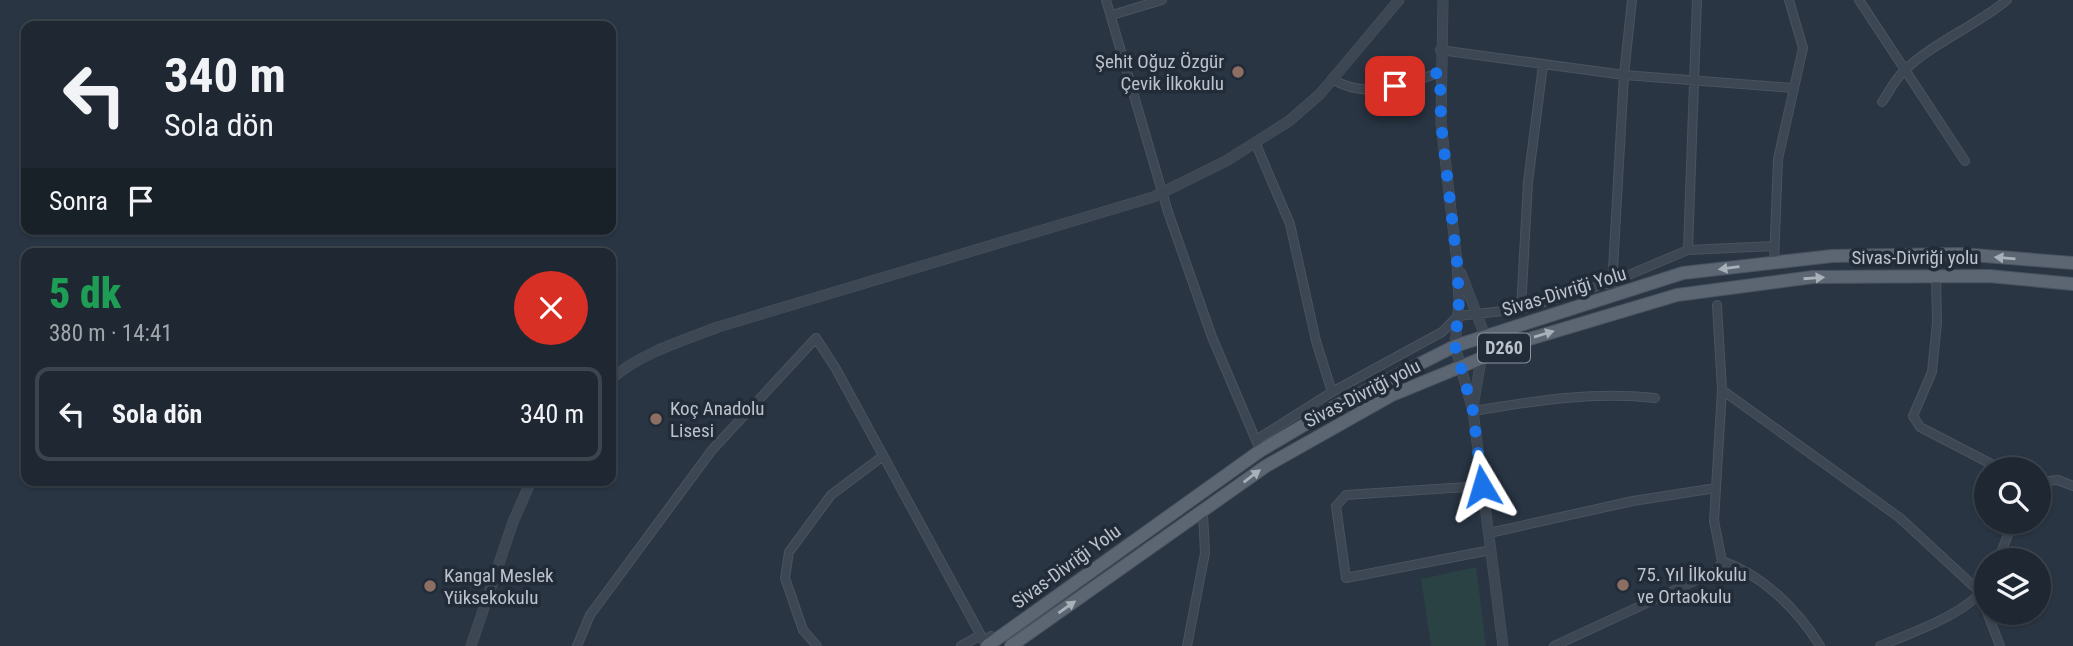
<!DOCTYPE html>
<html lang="tr">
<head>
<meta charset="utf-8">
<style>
  :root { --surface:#1f2832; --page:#2c343e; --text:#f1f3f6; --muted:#a1a6ac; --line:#3c444d }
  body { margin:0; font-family:"Roboto Condensed",sans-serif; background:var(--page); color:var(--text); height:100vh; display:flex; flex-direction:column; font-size:26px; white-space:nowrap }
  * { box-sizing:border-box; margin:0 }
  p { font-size:23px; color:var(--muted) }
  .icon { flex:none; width:38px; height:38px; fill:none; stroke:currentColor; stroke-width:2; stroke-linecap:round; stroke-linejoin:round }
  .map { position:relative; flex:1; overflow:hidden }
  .side { position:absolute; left:21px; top:248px; width:595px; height:238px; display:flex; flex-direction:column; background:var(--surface); border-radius:14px; box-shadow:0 2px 5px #0004,0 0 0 2px var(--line) }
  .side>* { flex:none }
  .guide { position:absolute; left:21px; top:21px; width:595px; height:214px; border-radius:14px; box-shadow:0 2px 5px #0004,0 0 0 2px var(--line); background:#1f2832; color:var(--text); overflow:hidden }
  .buttons { position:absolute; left:1974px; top:457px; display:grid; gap:14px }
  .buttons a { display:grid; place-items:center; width:77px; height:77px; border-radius:50%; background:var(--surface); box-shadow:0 2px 5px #0004,0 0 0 2px var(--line); font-size:35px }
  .pin { position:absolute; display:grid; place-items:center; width:60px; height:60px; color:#fff; margin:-30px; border-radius:14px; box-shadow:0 4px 10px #0006 }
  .me { position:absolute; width:77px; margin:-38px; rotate:353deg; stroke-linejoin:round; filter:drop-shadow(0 0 5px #0008) }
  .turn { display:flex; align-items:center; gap:24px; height:147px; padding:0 28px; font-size:32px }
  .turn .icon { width:91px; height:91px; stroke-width:2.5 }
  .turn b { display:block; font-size:49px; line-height:60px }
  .then { display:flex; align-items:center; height:66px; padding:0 28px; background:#0003; gap:14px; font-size:26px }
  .round { display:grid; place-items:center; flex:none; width:74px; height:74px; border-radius:37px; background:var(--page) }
  .overview { display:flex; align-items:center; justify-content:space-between; height:119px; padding:0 28px }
  h1 { font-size:42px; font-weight:800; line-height:52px; color:#1e9e55 }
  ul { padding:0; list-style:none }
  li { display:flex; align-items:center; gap:21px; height:94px; margin:0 14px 10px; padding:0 14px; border:4px solid var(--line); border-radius:14px }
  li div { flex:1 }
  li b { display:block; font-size:26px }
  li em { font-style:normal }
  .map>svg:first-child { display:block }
</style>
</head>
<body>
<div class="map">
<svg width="2073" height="646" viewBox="0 0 2073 646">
  <rect width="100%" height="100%" fill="#293543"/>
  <path fill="#2b4244" d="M1476,567L1486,646H1431L1421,579Z"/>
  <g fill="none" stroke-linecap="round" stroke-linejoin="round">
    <g stroke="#4a525f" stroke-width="10">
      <path id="minor" d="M1106,0L1168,212L1212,337L1258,445
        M1859,0L1965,161
        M1112,15L1162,0
        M1440,50L1624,75L1793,88
        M1332,79C1365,100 1407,85 1440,72
        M1882,102C1889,92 1895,79 1904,71C1932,43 1976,26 2007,0
        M1255,142L1290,224L1316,341L1332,392
        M1688,250L1697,0
        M1774,263L1778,159L1803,48L1789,0
        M1936,274L1937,323L1932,372L1913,416L1920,427L2001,469
        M1612,287L1624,75L1632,0
        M1521,309L1528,182L1543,65
        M1722,390L1900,518L1982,594L1986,610
        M1473,411C1534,401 1593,391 1655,398
        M1256,440L1332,392L1442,332L1458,316L1521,309L1612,282L1688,250L1774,246
        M2039,482L2058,480L2073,486
        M1482,486L1346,495L1336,506L1346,578L1491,550
        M1489,533L1633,501L1716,488
        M1998,560L2013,522
        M1722,561C1763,575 1798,610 1820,646
        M1987,612L2000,646
        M577,646L590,615L712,450L816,338L836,369L984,641L991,636
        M817,646L803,630L785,578L789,552L831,495L883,456
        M961,646L981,635
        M1187,646L1205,553L1203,513
        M1554,646L1718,570L1722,561L1714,521L1722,390L1717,305
        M1880,646C1908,634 1973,612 1986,584"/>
    </g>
    <g stroke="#4a525f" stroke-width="11">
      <path id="tertiary" d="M1443,0L1441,123L1457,262L1459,301L1455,346L1473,411L1503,646
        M1461,273L1485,336L1473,407
        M611,379C641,353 682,341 718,327L1153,197L1226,161L1289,121L1320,94L1399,0
        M471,646L513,522L531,481"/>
    </g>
    <g stroke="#4a525f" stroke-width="14">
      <path id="primary" d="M987,646L1260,451L1336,406L1455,346L1683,273L1832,256L1960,254L2073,263
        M1011,646L1266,466L1392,395L1526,340L1677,295L1813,277L1989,276L2073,284"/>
    </g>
    <use href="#minor" stroke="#3d4753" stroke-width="8"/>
    <use href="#tertiary" stroke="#3d4753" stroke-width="10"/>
    <use href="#primary" stroke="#5b6672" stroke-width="12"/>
  </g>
  <defs><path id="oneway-solid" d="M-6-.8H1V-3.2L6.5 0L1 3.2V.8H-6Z" transform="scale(1.75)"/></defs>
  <g fill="#a8b0ba">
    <use href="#oneway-solid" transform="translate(2005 258) rotate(-175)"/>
    <use href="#oneway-solid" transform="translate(1729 268) rotate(173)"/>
    <use href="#oneway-solid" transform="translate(1814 278) rotate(-4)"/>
    <use href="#oneway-solid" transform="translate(1544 334) rotate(-17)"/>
    <use href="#oneway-solid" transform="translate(1252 476) rotate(-37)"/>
    <use href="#oneway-solid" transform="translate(1067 607) rotate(-35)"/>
  </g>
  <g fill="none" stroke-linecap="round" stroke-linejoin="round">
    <path stroke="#1a73e8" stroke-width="12" stroke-dasharray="0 21.6" d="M1395,86L1440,72L1441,123L1457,262L1459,301L1455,346L1473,411L1482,486"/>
  </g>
  <g fill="#8d6e63" stroke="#222b38" stroke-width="2.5">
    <circle cx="1238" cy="72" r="7"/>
    <circle cx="656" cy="419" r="7"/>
    <circle cx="1623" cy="585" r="7"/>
    <circle cx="430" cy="586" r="7"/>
  </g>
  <g text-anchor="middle" stroke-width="7" stroke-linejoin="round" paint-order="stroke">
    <rect fill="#222b38" stroke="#8d95a0" stroke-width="2" x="1478" y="333.5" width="52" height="29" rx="5"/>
    <g font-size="18" font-weight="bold" fill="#bbc2cc">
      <text x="1504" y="354">D260</text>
    </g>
    <g font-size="19" fill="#bbc2cc" stroke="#222b38" text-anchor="start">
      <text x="1224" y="68" text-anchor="end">Şehit Oğuz Özgür<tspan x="1224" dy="22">Çevik İlkokulu</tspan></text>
      <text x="670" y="415">Koç Anadolu<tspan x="670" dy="22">Lisesi</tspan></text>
      <text x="1637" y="581">75. Yıl İlkokulu<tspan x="1637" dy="22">ve Ortaokulu</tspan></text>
      <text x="444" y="582">Kangal Meslek<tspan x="444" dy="22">Yüksekokulu</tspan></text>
    </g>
    <g font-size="19" fill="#bbc2cc" stroke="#222b38">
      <text x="1915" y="264">Sivas-Divriği yolu</text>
      <text transform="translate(1564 291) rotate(-17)" y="7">Sivas-Divriği Yolu</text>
      <text transform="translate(1362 393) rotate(-27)" y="7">Sivas-Divriği yolu</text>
      <text transform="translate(1066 566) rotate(-36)" y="7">Sivas-Divriği Yolu</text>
    </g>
  </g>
</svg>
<div class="buttons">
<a><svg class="icon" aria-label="search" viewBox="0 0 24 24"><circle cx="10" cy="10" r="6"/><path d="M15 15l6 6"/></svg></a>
<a><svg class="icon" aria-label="layers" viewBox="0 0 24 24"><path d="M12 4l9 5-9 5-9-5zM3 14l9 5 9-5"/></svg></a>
</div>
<div class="pin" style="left:1395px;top:86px;background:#d93025"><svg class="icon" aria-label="arrive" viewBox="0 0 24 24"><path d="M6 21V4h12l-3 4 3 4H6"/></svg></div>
<svg class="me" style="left:1482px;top:486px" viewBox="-20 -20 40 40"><path d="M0-17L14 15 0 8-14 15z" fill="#1a73e8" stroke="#fff" stroke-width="4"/></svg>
<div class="guide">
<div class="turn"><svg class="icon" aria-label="left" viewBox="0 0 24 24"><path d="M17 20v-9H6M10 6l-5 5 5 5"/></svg><div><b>340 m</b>Sola dön</div></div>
<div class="then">Sonra<svg class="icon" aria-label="arrive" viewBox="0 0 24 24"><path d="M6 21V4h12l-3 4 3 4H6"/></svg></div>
</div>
<section class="side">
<div class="overview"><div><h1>5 dk</h1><p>380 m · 14:41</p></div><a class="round" style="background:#d93025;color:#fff"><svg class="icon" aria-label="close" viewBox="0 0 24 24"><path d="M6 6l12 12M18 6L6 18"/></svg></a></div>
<ul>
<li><svg class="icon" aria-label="left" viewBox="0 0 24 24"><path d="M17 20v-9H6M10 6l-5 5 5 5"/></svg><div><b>Sola dön</b></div><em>340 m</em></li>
</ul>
</section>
</div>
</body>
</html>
